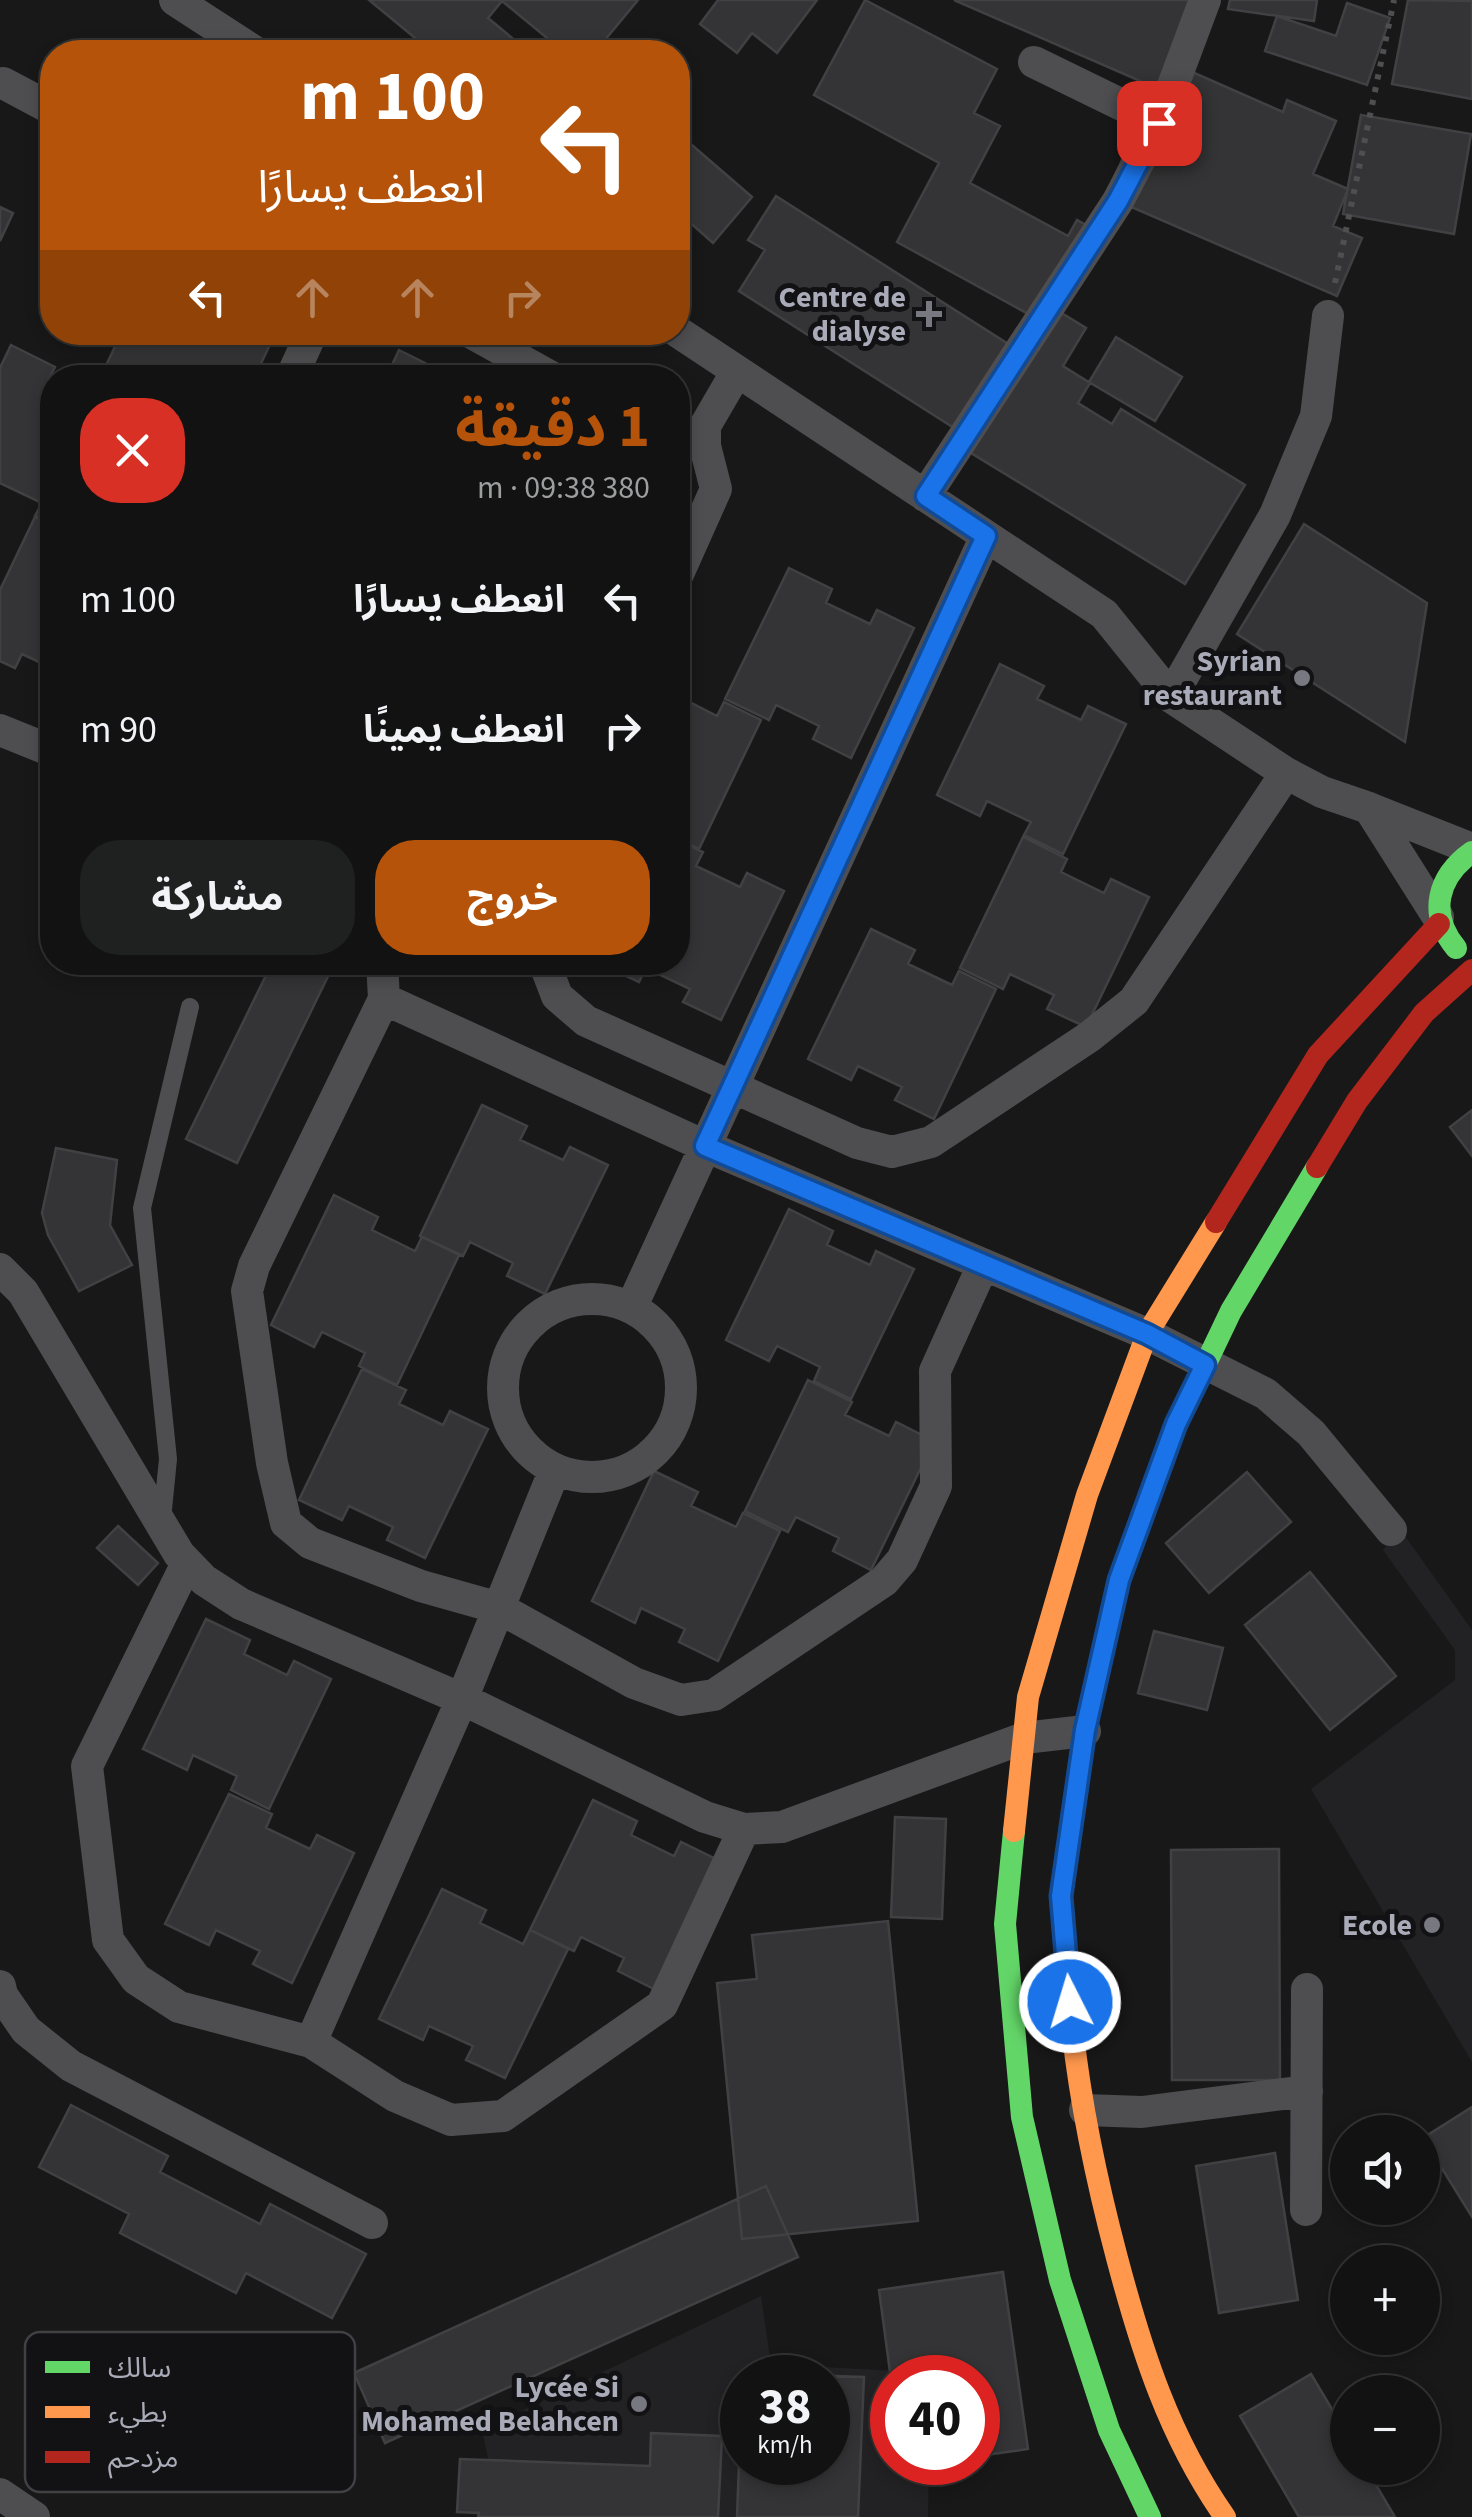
<!DOCTYPE html>
<html lang="ar">
<head>
<meta charset="utf-8">
<style>
  :root { --surface:#121212; --page:#1f2020; --text:#f1f3f6; --muted:#9c9e9f; --line:#313232; --accent:#b45309 }
  body { margin:0; font-family:"Source Sans 3","Noto Sans Arabic",sans-serif; background:var(--page); color:var(--text); direction:rtl; height:100vh; display:flex; flex-direction:column; font-size:38px; white-space:nowrap }
  * { box-sizing:border-box; margin:0 }
  p { font-size:32px; color:var(--muted) }
  .icon { flex:none; width:55px; height:55px; fill:none; stroke:currentColor; stroke-width:2; stroke-linecap:round; stroke-linejoin:round }
  .map { position:relative; flex:1; overflow:hidden; direction:ltr }
  .drawer { position:absolute; left:40px; top:365px; width:650px; height:610px; display:flex; flex-direction:column; background:var(--surface); border-radius:40px; box-shadow:0 5px 15px #0003,0 0 0 2px var(--line); direction:rtl }
  .drawer>* { flex:none }
  .banner { position:absolute; left:40px; top:40px; width:650px; height:305px; border-radius:40px; box-shadow:0 5px 15px #0003,0 0 0 2px var(--line); direction:rtl; background:#b45309; color:#fff; overflow:hidden }
  .fabs { position:absolute; left:1330px; top:2115px; display:grid; gap:20px }
  .fabs a { display:grid; place-items:center; width:110px; height:110px; border-radius:50%; background:var(--surface); box-shadow:0 5px 15px #0003,0 0 0 2px var(--line); font-size:50px }
  .speed { position:absolute; left:720px; top:2355px; display:flex; gap:20px; font-size:50px; font-weight:700; text-align:center }
  .speed>* { display:grid; place-content:center; width:130px; height:130px; border-radius:50%; background:var(--surface); box-shadow:0 5px 15px #0003,0 0 0 2px var(--line); line-height:1 }
  .speed small { font-size:25px; font-weight:400 }
  .speed .limit { border:15px solid #d22; background:#fff; color:#111 }
  .pin { position:absolute; display:grid; place-items:center; width:85px; height:85px; color:#fff; margin:-42px; border-radius:20px; box-shadow:0 5px 15px #0006 }
  .me { position:absolute; width:110px; margin:-55px; rotate:355deg; stroke-linejoin:round; filter:drop-shadow(0 0 8px #0008) }
  .turn { display:flex; align-items:center; gap:35px; height:210px; padding:0 40px; font-size:45px }
  .turn .icon { width:130px; height:130px; stroke-width:2.5 }
  .turn b { display:block; font-size:70px; line-height:85px }
  .lanes { display:flex; align-items:center; height:95px; padding:0 40px; background:#0003; justify-content:center; gap:50px; direction:ltr }
  .lanes .off { opacity:.35 }
  .round { display:grid; place-items:center; flex:none; width:105px; height:105px; border-radius:40px; background:var(--page) }
  .summary { display:flex; align-items:center; justify-content:space-between; height:170px; padding:0 40px }
  h1 { font-size:60px; font-weight:700; line-height:75px; color:var(--accent) }
  .primary-button { display:flex; gap:20px; margin-top:auto; padding:20px 40px }
  .primary-button a { flex:1; height:115px; border-radius:40px; background:var(--accent); color:#fff; font-size:40px; font-weight:700; line-height:115px; text-align:center }
  .primary-button a+a { background:var(--page); color:var(--text) }
  ul { padding:0; list-style:none }
  li { display:flex; align-items:center; gap:30px; height:130px; padding:0 40px }
  li div { flex:1 }
  li b { display:block; font-size:38px }
  li em { font-style:normal }
  .map>svg:first-child { display:block }
</style>
</head>
<body>
<div class="map">
<svg width="1472" height="2517" viewBox="0 0 1472 2517">
  <rect width="100%" height="100%" fill="#181818"/>
  <path fill="#222224" fill-rule="evenodd" d="M1400,1529L1472,1630V2062L1311,1789L1455,1680V1650L1383,1550Z
    M761,2296L771,2364L931,2373L892,2378V2462L929,2463L928,2517H494L493,2482L482,2430ZM742,2378H828V2462H742Z"/>
  <path fill="#343436" stroke="#414144" stroke-width="2.5" d="M369,0H638L595,52H564L502,1L488,18L529,52H432Z
    M718,0H817L777,53L752,33L737,53L700,24Z
    M865,0L997,69L974,113L1000,126L970,183L1068,236L1077,220L1102,234L1052,327L897,242L939,163L814,95Z
    M954,0H1209L1183,68L1283,112L1287,100L1336,121L1313,174L1348,189L1333,226L1362,238L1337,296L1106,196L1154,87Z
    M1230,0H1317L1314,21L1228,9Z
    M1408,0L1472,1V99L1392,84Z
    M1347,3L1390,18L1367,85L1265,51L1277,16L1336,36Z
    M1361,115L1471,134L1454,234L1343,214Z
    M678,133L752,197L713,243L678,212Z
    M776,196L1016,349L962,433L739,291L765,250L748,240Z
    M0,207L13,213L0,241Z
    M1060,312L1086,328L1063,366L1090,383L1078,403L1112,424L1121,409L1245,485L1185,584L971,453Z
    M122,332H276L254,378H100Z
    M1116,337L1182,377L1155,421L1089,382Z
    M11,345L55,367L48,380L52,382V524L35,516L42,503L0,483V368Z
    M399,350L443,372L440,378H386Z
    M35,517L52,525V668L22,654L15,668L0,661V590Z
    M1304,524L1427,603L1405,742L1237,634Z
    M789,568L832,589L826,603L870,624L877,610L914,628L851,758L813,739L819,726L776,705L769,720L725,699Z
    M1000,664L1044,686L1037,699L1081,720L1088,706L1126,724L1063,854L1024,835L1031,822L987,801L980,816L937,795Z
    M678,696L717,716L724,702L761,720L699,849L678,839Z
    M1023,837L1067,859L1061,872L1104,893L1111,879L1149,897L1086,1027L1047,1009L1054,995L1010,974L1003,989L960,968Z
    M678,840L703,852L696,866L740,887L747,873L784,891L721,1020L683,1002L690,989L646,968L639,982L597,962H678Z
    M871,929L915,950L908,964L952,985L959,971L996,989L934,1119L895,1100L902,1087L858,1066L851,1080L808,1059Z
    M266,962H335L237,1163L186,1139L271,965Z
    M482,1105L527,1126L520,1140L563,1160L570,1147L608,1165L545,1294L507,1276L513,1263L470,1242L463,1256L420,1236Z
    M1472,1110V1156L1450,1127Z
    M56,1148L117,1160L110,1225L132,1265L79,1291L48,1235L42,1213Z
    M334,1195L378,1217L372,1230L415,1251L422,1237L459,1255L397,1385L359,1366L365,1353L322,1332L314,1347L271,1325Z
    M789,1209L833,1231L827,1245L870,1265L876,1251L914,1269L851,1399L814,1381L820,1367L777,1346L769,1361L726,1340Z
    M362,1369L406,1390L399,1404L443,1425L450,1411L488,1429L425,1558L387,1540L393,1527L349,1506L342,1520L299,1500Z
    M808,1380L852,1402L845,1415L889,1436L896,1422L934,1441L871,1570L833,1551L839,1538L796,1517L788,1532L745,1511Z
    M654,1471L698,1492L691,1506L736,1527L743,1513L780,1531L718,1661L679,1642L685,1629L641,1608L635,1623L592,1601Z
    M1247,1472L1291,1522L1209,1593L1166,1543Z
    M118,1526L158,1563L138,1585L97,1548Z
    M1310,1572L1396,1676L1330,1730L1245,1625Z
    M206,1619L250,1640L244,1654L287,1675L294,1661L331,1679L269,1809L231,1790L237,1776L193,1755L187,1770L143,1749Z
    M1154,1631L1223,1648L1207,1710L1138,1693Z
    M229,1794L272,1814L266,1828L310,1849L317,1835L354,1853L292,1983L253,1964L260,1951L216,1930L209,1945L165,1924Z
    M593,1800L637,1821L631,1835L674,1856L681,1842L718,1860L656,1990L618,1971L624,1958L581,1937L574,1951L530,1930Z
    M895,1817L946,1819L942,1919L891,1917Z
    M1279,1849L1280,2080H1172L1171,1850Z
    M442,1889L486,1910L480,1923L523,1944L530,1930L568,1949L505,2078L466,2060L473,2046L429,2026L423,2040L379,2019Z
    M888,1921L918,2221L742,2239L717,1983L757,1979L752,1935Z
    M71,2105L168,2156L160,2172L260,2224L270,2204L366,2254L332,2318L246,2273L236,2293L120,2233L129,2214L39,2167Z
    M1472,2107V2217L1423,2138Z
    M1275,2153L1298,2300L1219,2313L1196,2166Z
    M766,2186L798,2257L385,2443L354,2373Z
    M1003,2272L1028,2449L978,2456V2378H892V2387L879,2290Z
    M743,2373L864,2377L858,2517H737L742,2382V2462H828V2378H743Z
    M1311,2374L1348,2436V2468H1366L1395,2517H1299L1240,2416Z
    M651,2433L722,2436L718,2517H478L479,2513L457,2512L460,2459L650,2466Z"/>
  <g fill="none" stroke-linecap="round" stroke-linejoin="round">
    <path stroke="#4f4f52" stroke-width="6" stroke-dasharray="5 8" stroke-linecap="butt" d="M1335,283L1394,0"/>
    <path stroke="#4e4e51" stroke-width="18" d="M162,1519L168,1459L142,1208L190,1007"/>
    <path stroke="#4e4e51" stroke-width="32" d="M175,0L255,52
      M1034,62L1159,123
      M3,83L52,109
      M470,332L553,378
      M678,332L1104,614L1171,697L1286,773L1322,792L1369,808L1438,917
      M291,378L312,332
      M925,496L1118,201L1159,123L1205,0
      M678,574L716,489L705,446V426L737,371
      M1171,697L1275,515L1316,416L1328,316
      M0,730L52,751
      M1369,808L1472,849
      M382,962L384,999L254,1266L247,1291L272,1463L286,1523L310,1543L421,1586L499,1608L634,1683L681,1700L714,1695L884,1581L902,1560L936,1486L935,1371L983,1265
      M544,962L557,996L586,1021L857,1143L892,1152L931,1142L1089,1037L1134,1001L1286,773
      M384,999L705,1146L1147,1334L1266,1394L1311,1433L1391,1530
      M0,1269L23,1292L179,1554L204,1580L241,1604L462,1699L705,1817L744,1829L782,1827L1024,1738L1085,1731
      M503 1388a89 89 0 1 1 178 0a89 89 0 1 1-178 0Z
      M631,1308L986,536
      M187,1563L87,1766L108,1940L136,1979L179,2007L311,2042L395,2096L451,2120L503,2116L662,2005L744,1829
      M0,1986L2,1995L26,2030L71,2066L372,2223
      M311,2042L462,1699L555,1469
      M1085,2110L1142,2112L1307,2091
      M1306,2210L1307,1989
      M0,2494L34,2517"/>
    <path stroke="#63d668" stroke-width="22" d="M1456,948C1428,914 1437,877 1472,852
      M1014,1831L1005,1924L1022,2117L1060,2280L1109,2430L1150,2517
      M1070,2004L1061,1897L1085,1731L1119,1580L1177,1424L1231,1311L1317,1167"/>
    <path stroke="#ff974d" stroke-width="22" d="M1014,1831L1028,1697L1087,1495L1147,1334L1216,1222
      M1070,2004C1077,2089 1095,2175 1117,2258C1142,2352 1169,2437 1225,2517"/>
    <path stroke="#b3261e" stroke-width="22" d="M1317,1167L1357,1101L1424,1013L1472,970
      M1216,1222L1318,1055L1439,924"/>
  </g>
  <g fill="none" stroke-linecap="round" stroke-linejoin="round">
    <g stroke="#114b97" stroke-width="25">
      <path id="route" d="M1070,2002L1061,1896L1085,1730L1119,1580L1176,1424L1205,1365L1147,1334L705,1146L986,536L926,496L1118,201L1159,123"/>
    </g>
    <use href="#route" stroke="#1a73e8" stroke-width="18"/>
  </g>
  <g fill="#777880" stroke="#121214" stroke-width="4">
    <path d="M924 299h10v10h10v10h-10v10h-10v-10h-10v-10h10z"/>
    <circle cx="1302" cy="678" r="10"/>
    <circle cx="1432" cy="1925" r="10"/>
    <circle cx="639" cy="2404" r="10"/>
  </g>
  <g text-anchor="middle" stroke-width="10" stroke-linejoin="round" paint-order="stroke">
    <g font-size="30" font-weight="bold" fill="#aaabb8" stroke="#121214" text-anchor="end">
      <text x="906" y="307">Centre de<tspan x="906" dy="34">dialyse</tspan></text>
      <text x="1282" y="671">Syrian<tspan x="1282" dy="34">restaurant</tspan></text>
      <text x="1412" y="1935">Ecole</text>
      <text x="619" y="2397">Lycée Si<tspan x="619" dy="34">Mohamed Belahcen</tspan></text>
    </g>
  </g>
  <rect x="25" y="2332" width="330" height="160" rx="15" fill="#121214" stroke="#404045" stroke-width="2.5"/>
  <rect x="45" y="2361" width="45" height="12" fill="#63d668"/>
  <rect x="45" y="2406" width="45" height="12" fill="#ff974d"/>
  <rect x="45" y="2451" width="45" height="12" fill="#b3261e"/>
  <g font-size="28" fill="#aaabb8">
    <text x="108" y="2377">سالك</text>
    <text x="108" y="2422">بطيء</text>
    <text x="108" y="2467">مزدحم</text>
  </g>
</svg>
<div class="fabs">
<a><svg class="icon" aria-label="sound" viewBox="0 0 24 24"><path d="M4 9h4l5-4v14l-5-4H4zM17 9q2 3 0 6"/></svg></a>
<a>+</a>
<a>−</a>
</div>
<div class="speed"><div>38<small>km/h</small></div><div class="limit">40</div></div>
<div class="pin" style="left:1159px;top:123px;background:#d93025"><svg class="icon" aria-label="arrive" viewBox="0 0 24 24"><path d="M6 21V4h12l-3 4 3 4H6"/></svg></div>
<svg class="me" style="left:1070px;top:2002px" viewBox="-20 -20 40 40"><circle r="17" fill="#1a73e8" stroke="#fff" stroke-width="3"/><path d="M0-11L8 9 0 5-8 9z" fill="#fff"/></svg>
<div class="banner">
<div class="turn"><svg class="icon" aria-label="left" viewBox="0 0 24 24"><path d="M17 20v-9H6M10 6l-5 5 5 5"/></svg><div><b>100 m</b>انعطف يسارًا</div></div>
<div class="lanes"><svg class="icon" aria-label="left" viewBox="0 0 24 24"><path d="M17 20v-9H6M10 6l-5 5 5 5"/></svg><svg class="icon off" aria-label="ahead" viewBox="0 0 24 24"><path d="M12 20V5M6 11l6-6 6 6"/></svg><svg class="icon off" aria-label="ahead" viewBox="0 0 24 24"><path d="M12 20V5M6 11l6-6 6 6"/></svg><svg class="icon off" aria-label="right" viewBox="0 0 24 24"><path d="M7 20v-9h11M14 6l5 5-5 5"/></svg></div>
</div>
<section class="drawer">
<div class="summary"><div><h1>1 دقيقة</h1><p>380 m · 09:38</p></div><a class="round" style="background:#d93025;color:#fff"><svg class="icon" aria-label="close" viewBox="0 0 24 24"><path d="M6 6l12 12M18 6L6 18"/></svg></a></div>
<ul>
<li><svg class="icon" aria-label="left" viewBox="0 0 24 24"><path d="M17 20v-9H6M10 6l-5 5 5 5"/></svg><div><b>انعطف يسارًا</b></div><em>100 m</em></li>
<li><svg class="icon" aria-label="right" viewBox="0 0 24 24"><path d="M7 20v-9h11M14 6l5 5-5 5"/></svg><div><b>انعطف يمينًا</b></div><em>90 m</em></li>
</ul>
<div class="primary-button"><a>خروج</a><a>مشاركة</a></div>
</section>
</div>
</body>
</html>
